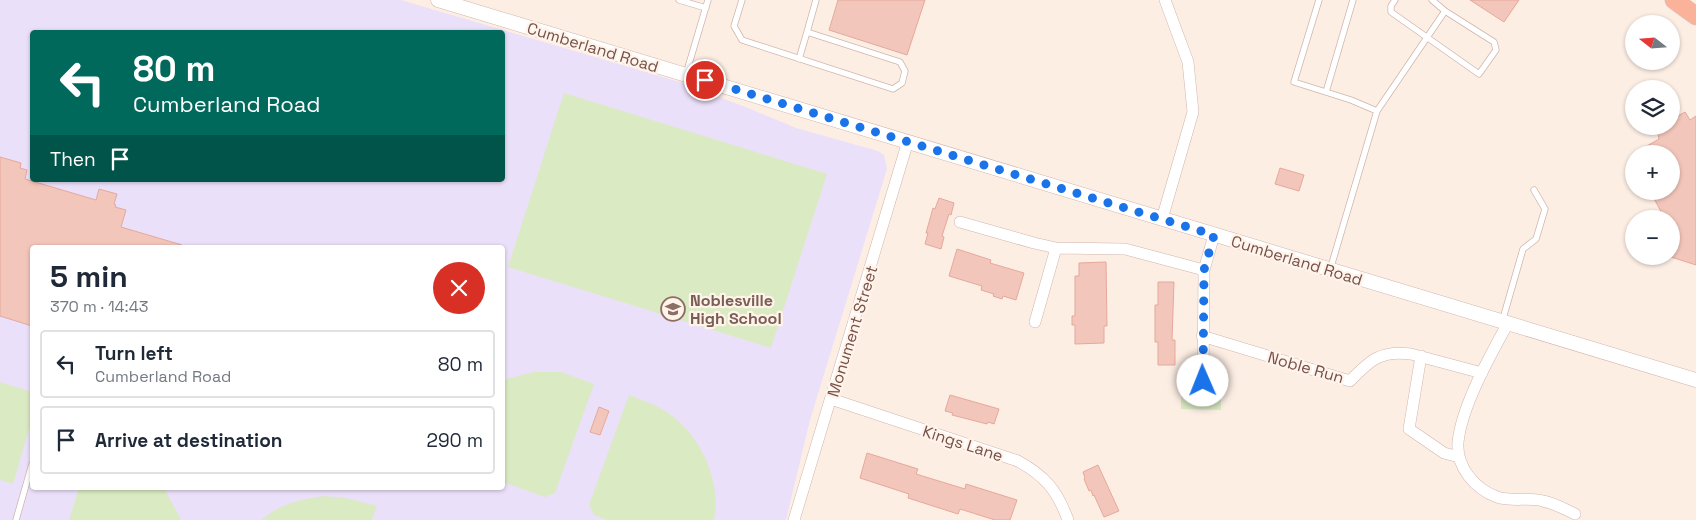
<!DOCTYPE html>
<html lang="en">
<head>
<meta charset="utf-8">
<style>
  :root { --surface:#fff; --page:#f2f2f3; --text:#1f2937; --muted:#747a83; --line:#e0e1e3 }
  body { margin:0; font-family:"Space Grotesk",sans-serif; background:var(--page); color:var(--text); height:100vh; display:flex; flex-direction:column; font-size:19px; white-space:nowrap }
  * { box-sizing:border-box; margin:0 }
  p { font-size:16px; color:var(--muted) }
  .icon { flex:none; width:28px; height:28px; fill:none; stroke:currentColor; stroke-width:2; stroke-linecap:round; stroke-linejoin:round }
  .map { position:relative; flex:1; overflow:hidden }
  .drawer { position:absolute; left:30px; top:245px; width:475px; height:245px; display:flex; flex-direction:column; background:var(--surface); border-radius:5px; box-shadow:0 1px 4px #0004 }
  .drawer>* { flex:none }
  .top-card { position:absolute; left:30px; top:30px; width:475px; height:152px; border-radius:5px; box-shadow:0 1px 4px #0004; background:#00695c; color:#fff; overflow:hidden }
  .needle { width:32px; rotate:287deg }
  .buttons { position:absolute; left:1625px; top:15px; display:grid; gap:10px }
  .buttons a { display:grid; place-items:center; width:55px; height:55px; border-radius:50%; background:var(--surface); box-shadow:0 1px 4px #0004; font-size:25px }
  .pin { position:absolute; display:grid; place-items:center; width:42px; height:42px; color:#fff; margin:-21px; border:2px solid #fff; border-radius:50%; box-shadow:0 1px 5px #0007 }
  .me { position:absolute; width:55px; margin:-28px; rotate:359deg; stroke-linejoin:round; filter:drop-shadow(0 0 4px #0008) }
  .turn { display:flex; align-items:center; gap:18px; height:105px; padding:0 20px; font-size:22px }
  .turn .icon { width:65px; height:65px; stroke-width:2.5 }
  .turn b { display:block; font-size:35px; line-height:42px }
  .then { display:flex; align-items:center; height:48px; padding:0 20px; background:#0003; gap:10px; font-size:19px }
  .round { display:grid; place-items:center; flex:none; width:52px; height:52px; border-radius:26px; background:var(--page) }
  .summary { display:flex; align-items:center; justify-content:space-between; height:85px; padding:0 20px }
  h1 { font-size:30px; font-weight:700; line-height:38px }
  ul { padding:0; list-style:none }
  li { display:flex; align-items:center; gap:15px; height:68px; margin:0 10px 8px; padding:0 10px; border:2px solid var(--line); border-radius:5px }
  li div { flex:1 }
  li b { display:block; font-size:19px }
  li em { font-style:normal }
  .map>svg:first-child { display:block }
</style>
</head>
<body>
<div class="map">
<svg width="1696" height="520" viewBox="0 0 1696 520">
  <rect width="100%" height="100%" fill="#fdeee4"/>
  <path fill="#ebe0f9" fill-rule="evenodd" d="M0,0H401L680,82L748,108L796,128L878,151L884,155L887,169L810,420L786,520H0ZM32,32H502V180H32ZM32,248H502V488H32Z"/>
  <path fill="#daeac2" d="M564,93L827,174L771,348L508,267Z
    M533,372H561L594,384L555,493L545,497L503,482V380Z
    M0,382L32,392V419L13,484L0,480Z
    M1181,382H1221V410L1181,409Z
    M629,395C643,401 658,405 671,415C701,437 722,482 714,520H608L594,515L589,505Z
    M79,488H164L181,520H69Z
    M323,496L346,498L377,506L372,520H261C280,504 298,500 323,496Z"/>
  <path fill="#f3c6bb" stroke="#e6a89b" d="M838,0H925L907,55L829,30Z
    M1470,0H1519L1504,22Z
    M1685,112L1690,120L1696,116V265L1671,257L1676,238L1671,231V219H1665L1650,191H1671V154H1633L1659,139L1657,129L1661,126H1671V120Z
    M0,157L21,163L20,168L27,170L25,179L96,200L99,189L117,194L114,204L116,205L115,207L126,210L121,227L182,245V248H32V326L0,316Z
    M1280,168L1304,175L1299,191L1275,184Z
    M939,198L954,203L951,215L949,214L942,236L944,237L941,249L925,244L928,233H926L933,208L935,209Z
    M957,249L991,260L990,263L1024,273L1016,300L1003,296L1002,299L993,296L994,294L981,290L982,286L949,276Z
    M1106,262L1107,326H1104V343L1075,344V325H1072V316H1075V276H1079V263Z
    M1158,282H1174L1172,340H1175V365H1158V342H1155V305H1158Z
    M950,395L999,409L994,424L988,422L987,424L952,415L953,413L945,411Z
    M599,407L609,411L600,435L590,432Z
    M867,453L918,469L916,474L965,489L966,484L1017,500L1010,520H995L960,509L958,514L908,498L909,494L860,478Z
    M1098,465L1119,511L1104,517L1094,495L1093,496L1091,490L1089,491L1084,479L1085,478L1083,472Z"/>
  <g fill="none" stroke-linecap="round" stroke-linejoin="round">
    <g stroke="#d0b5ad" stroke-width="7">
      <path id="service" d="M679,0L706,8
        M742,0L734,26L742,40L893,89L902,83L905,71L900,62L807,32L816,0
        M1319,0L1294,82L1351,100L1377,111
        M1395,0L1391,6V12L1479,74L1496,50L1494,42L1445,11
        M799,59L807,32
        M686,74L708,0
        M1326,92L1353,0
        M1330,270L1377,111L1445,11L1432,0
        M1502,322L1523,249L1536,239L1545,209L1534,190
        M16,520L32,464"/>
    </g>
    <g stroke="#d0b5ad" stroke-width="12">
      <path id="minor" d="M1162,219L1193,112L1188,62L1165,0
        M960,222L1034,243L1056,248L1125,249L1204,270
        M1035,322L1056,248
        M1508,323C1490,356 1462,405 1458,442C1456,467 1475,489 1497,497C1512,502 1528,497 1543,501C1554,503 1564,509 1575,514
        M1202,336L1350,381C1370,360 1381,350 1411,354L1482,373
        M1421,356L1409,429L1444,453L1459,457
        M1203,381L1204,270L1214,235
        M831,399L1018,461C1045,476 1057,490 1068,520
        M794,520L908,141"/>
    </g>
    <g stroke="#d0b5ad" stroke-width="15">
      <path id="tertiary" d="M438,0L1696,380"/>
    </g>
    <g stroke="#d8cecc" stroke-width="19">
      <path id="trunk" d="M1674,0L1696,16"/>
    </g>
    <use href="#service" stroke="#fff" stroke-width="5.5"/>
    <use href="#minor" stroke="#fff" stroke-width="11"/>
    <use href="#tertiary" stroke="#fff" stroke-width="14"/>
    <use href="#trunk" stroke="#fab29a" stroke-width="18"/>
  </g>
  <g fill="none" stroke-linecap="round" stroke-linejoin="round">
    <path stroke="#1a73e8" stroke-width="9" stroke-dasharray="0 16.2" d="M705,80L1214,235L1204,270L1203,381"/>
  </g>
  <defs>
    <g id="school-ring" transform="scale(1.25)"><circle r="9.5" fill="#fff3ea" stroke="#8d6e63" stroke-width="1.5"/><path d="M0-5L7-2L0 1L-7-2ZM-4 1L0 2.5L4 1V4Q0 6-4 4Z" fill="#8d6e63"/></g>
  </defs>
  <g fill-rule="evenodd">
    <use href="#school-ring" x="673" y="309"/>
  </g>
  <g text-anchor="middle" stroke-width="4.5" stroke-linejoin="round" paint-order="stroke">
    <g font-size="16" fill="#755049" stroke="#fff3ea">
      <text transform="translate(593 47) rotate(17)" y="6">Cumberland Road</text>
      <text transform="translate(1297 260) rotate(17)" y="6">Cumberland Road</text>
      <text transform="translate(852 331) rotate(-73)" y="6">Monument Street</text>
      <text transform="translate(1306 367) rotate(16)" y="6">Noble Run</text>
      <text transform="translate(963 443) rotate(18)" y="6">Kings Lane</text>
    </g>
    <g font-size="16" font-weight="bold" fill="#785e54" stroke="#fff3ea" text-anchor="start">
      <text x="690" y="306">Noblesville<tspan x="690" dy="18">High School</tspan></text>
    </g>
  </g>
</svg>
<div class="buttons">
<a><svg class="needle" viewBox="-14 -14 28 28"><path d="M0-13l5 13h-10z" fill="#e53935"/><path d="M0 13l5-13h-10z" fill="#747a83"/></svg></a>
<a><svg class="icon" aria-label="layers" viewBox="0 0 24 24"><path d="M12 4l9 5-9 5-9-5zM3 14l9 5 9-5"/></svg></a>
<a>+</a>
<a>−</a>
</div>
<div class="pin" style="left:705px;top:80px;background:#d93025"><svg class="icon" aria-label="arrive" viewBox="0 0 24 24"><path d="M6 21V4h12l-3 4 3 4H6"/></svg></div>
<svg class="me" style="left:1203px;top:381px" viewBox="-20 -20 40 40"><circle r="19" fill="#fff"/><path d="M0-13L10 11 0 6-10 11z" fill="#1a73e8"/></svg>
<div class="top-card">
<div class="turn"><svg class="icon" aria-label="left" viewBox="0 0 24 24"><path d="M17 20v-9H6M10 6l-5 5 5 5"/></svg><div><b>80 m</b>Cumberland Road</div></div>
<div class="then">Then<svg class="icon" aria-label="arrive" viewBox="0 0 24 24"><path d="M6 21V4h12l-3 4 3 4H6"/></svg></div>
</div>
<section class="drawer">
<div class="summary"><div><h1>5 min</h1><p>370 m · 14:43</p></div><a class="round" style="background:#d93025;color:#fff"><svg class="icon" aria-label="close" viewBox="0 0 24 24"><path d="M6 6l12 12M18 6L6 18"/></svg></a></div>
<ul>
<li><svg class="icon" aria-label="left" viewBox="0 0 24 24"><path d="M17 20v-9H6M10 6l-5 5 5 5"/></svg><div><b>Turn left</b><p>Cumberland Road</p></div><em>80 m</em></li>
<li><svg class="icon" aria-label="arrive" viewBox="0 0 24 24"><path d="M6 21V4h12l-3 4 3 4H6"/></svg><div><b>Arrive at destination</b></div><em>290 m</em></li>
</ul>
</section>
</div>
</body>
</html>
